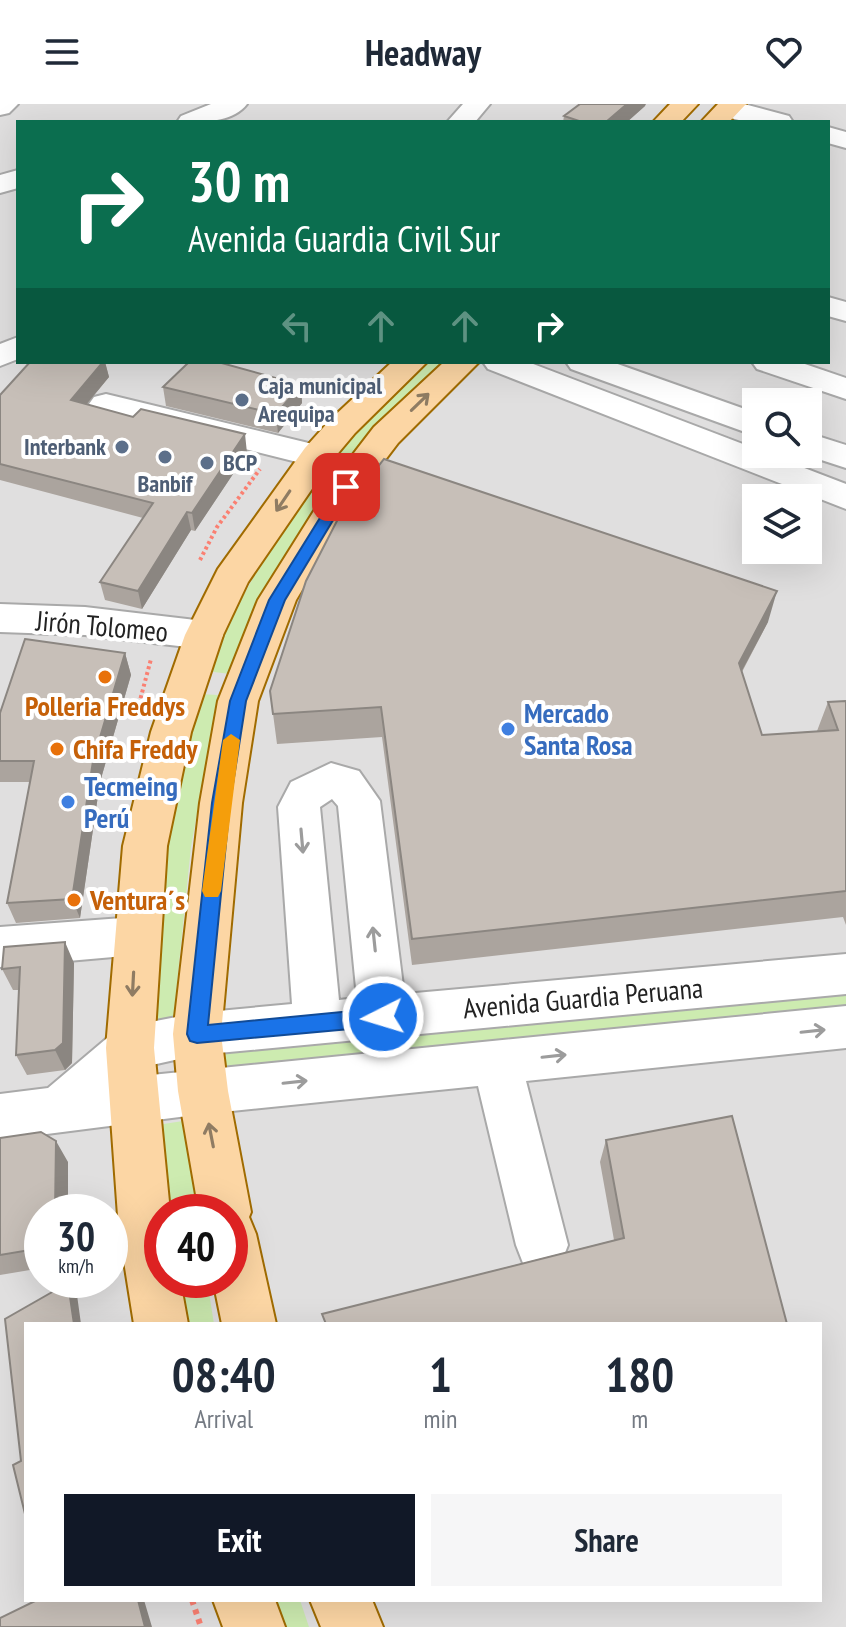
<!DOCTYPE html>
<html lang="en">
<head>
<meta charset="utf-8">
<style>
  :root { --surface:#fff; --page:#f6f6f7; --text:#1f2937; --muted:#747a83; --accent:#111827 }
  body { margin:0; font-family:"PT Sans Narrow",sans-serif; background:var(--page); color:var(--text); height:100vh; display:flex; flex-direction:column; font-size:30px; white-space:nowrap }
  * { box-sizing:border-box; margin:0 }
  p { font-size:26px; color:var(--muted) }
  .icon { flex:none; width:44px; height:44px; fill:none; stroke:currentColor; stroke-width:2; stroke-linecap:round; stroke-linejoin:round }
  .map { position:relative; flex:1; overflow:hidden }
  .drawer { position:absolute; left:24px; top:1218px; width:798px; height:280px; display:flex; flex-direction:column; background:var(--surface); border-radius:0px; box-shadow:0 8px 32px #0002 }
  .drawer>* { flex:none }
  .guide { position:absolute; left:16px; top:16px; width:814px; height:244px; border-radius:0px; box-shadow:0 8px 32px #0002; background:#0b6e4f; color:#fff; overflow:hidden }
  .tools { position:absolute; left:742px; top:284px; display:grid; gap:16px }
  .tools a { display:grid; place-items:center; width:80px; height:80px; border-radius:0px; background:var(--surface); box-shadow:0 8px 32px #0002; font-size:40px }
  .speed { position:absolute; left:24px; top:1090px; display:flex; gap:16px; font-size:40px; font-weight:700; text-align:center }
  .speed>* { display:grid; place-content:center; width:104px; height:104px; border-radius:50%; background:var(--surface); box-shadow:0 8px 32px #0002; line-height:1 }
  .speed small { font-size:20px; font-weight:400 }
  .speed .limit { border:12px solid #d22; background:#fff; color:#111 }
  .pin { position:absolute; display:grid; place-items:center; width:68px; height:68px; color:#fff; margin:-34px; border-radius:16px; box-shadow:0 4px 12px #0006 }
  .me { position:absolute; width:88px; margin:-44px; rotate:265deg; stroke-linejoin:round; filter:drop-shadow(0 0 6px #0008) }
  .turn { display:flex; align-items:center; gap:28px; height:168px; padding:0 40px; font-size:36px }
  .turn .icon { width:104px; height:104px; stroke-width:2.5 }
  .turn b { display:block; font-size:56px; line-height:68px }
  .lanes { display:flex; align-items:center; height:76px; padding:0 40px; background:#0003; justify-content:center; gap:40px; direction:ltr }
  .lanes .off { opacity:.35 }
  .eta { display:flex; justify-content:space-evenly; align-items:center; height:136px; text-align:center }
  .eta b { font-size:48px; font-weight:700; line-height:56px }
  .primary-button { display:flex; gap:16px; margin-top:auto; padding:16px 40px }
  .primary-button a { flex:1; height:92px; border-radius:0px; background:var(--accent); color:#fff; font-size:32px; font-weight:700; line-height:92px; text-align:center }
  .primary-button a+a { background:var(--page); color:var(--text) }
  header { display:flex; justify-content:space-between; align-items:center; height:104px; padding:0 40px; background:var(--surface); font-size:36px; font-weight:700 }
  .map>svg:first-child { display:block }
</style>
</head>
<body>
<header><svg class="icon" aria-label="menu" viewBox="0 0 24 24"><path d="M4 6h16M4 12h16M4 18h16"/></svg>Headway<svg class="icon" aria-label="heart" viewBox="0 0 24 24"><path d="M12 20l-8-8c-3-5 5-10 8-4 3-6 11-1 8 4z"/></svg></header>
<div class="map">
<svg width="846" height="1523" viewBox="0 0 846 1523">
  <rect width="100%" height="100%" fill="#f2efe9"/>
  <path fill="#e0dfdf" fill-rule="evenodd" d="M0,0H846V1523H0ZM18,18H828V258H18ZM756,298H808V350H756ZM756,394H808V446H756ZM42,1108H110V1176H42ZM162,1108H230V1176H162ZM26,1220H820V1496H26Z"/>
  <path fill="#cdebb0" d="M429,258H449L355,348L310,413L272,476L230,570L206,567C244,488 283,411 341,343C367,312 400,286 429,258Z
    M199,590L218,591L191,743L173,918L148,921L167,740Z
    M846,884V905L224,964L221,950L411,926Z
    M183,1017L197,1108H170L157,1021Z
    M180,1176H207L214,1220H186Z
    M261,1496H300L309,1523H271Z"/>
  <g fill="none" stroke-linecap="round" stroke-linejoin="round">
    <g stroke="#a9a9a9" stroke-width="4">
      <path id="minor" d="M0,0H18L9,9L0,11Z
        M211,0H247C232,20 199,18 177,18L181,12Z
        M463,0H490L475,18H447Z
        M719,0H744L789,12L793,18C773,18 728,22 716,4Z
        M828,23L846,28V44L828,39Z
        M18,66V84L0,89V71Z
        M828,193L846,198V217L828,212Z
        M18,233V255L0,262V240Z
        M483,258H528L756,345V350H768L846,380V405L488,265Z
        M566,258H612L756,309V332L571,265Z
        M752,258H799L846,274V295L757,265Z
        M106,290L329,344L334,352L329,360L317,363L94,307L89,300L94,293Z
        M808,329L846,341V364L803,350H808Z
        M0,500L85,503L204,517L218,521L223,531L218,541L204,545L85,531L0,528Z
        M331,659L359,667L380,697L404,890L846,850V890L197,951L143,963L131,973L846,902V944L526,977L568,1141L561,1159L542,1167L523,1159L516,1141L478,982L203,1010L0,1036V990L48,984L113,929L130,922L197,909L292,900L278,703L291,678ZM332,695L338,702L357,894L339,896L320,703Z
        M136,813L152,818L159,832L152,846L136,851L0,863V823Z"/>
    </g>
    <g stroke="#a06b00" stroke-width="4">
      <path id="major" d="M670,0H698L681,18H653Z
        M718,0H746L729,18H701Z
        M392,258H427L355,329L329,360L248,478L223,531L191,628L167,742L154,944L170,1108H162V1176H180L188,1220H134L119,1126L106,944L123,742L151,628L185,531L218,465L305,344L331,315Z
        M444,258H479L398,339L360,389L296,496L258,597L242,699L221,930L228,987L251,1108L249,1113L256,1130L276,1220H222L213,1176H230V1108H199L178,987L173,930L200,699L218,597L258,496L334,375L374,323Z
        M213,1496H275L285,1523H223Z
        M310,1496H372L383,1523H321Z"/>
    </g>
    <path stroke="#fa8072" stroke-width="4" stroke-dasharray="3 3" stroke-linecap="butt" d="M200,456L217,423L260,365
      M139,600L151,555"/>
    <path stroke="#fa8072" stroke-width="5" stroke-dasharray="4 4" stroke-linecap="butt" d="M136,611L140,598"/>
    <path stroke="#fa8072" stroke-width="6" stroke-dasharray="5 5" stroke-linecap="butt" d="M192,1496L201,1523"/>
    <use href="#minor" fill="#fff" fill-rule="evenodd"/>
    <use href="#major" fill="#fcd6a4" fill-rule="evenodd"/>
  </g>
  <path fill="#aba49e" d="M645,2L627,18H563L564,12Z
    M30,258H105L109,273L87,300L247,349L195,427L191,426L142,505L105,496L100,478L143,414L0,376V291Z
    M301,281L302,299L278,329L166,302L163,283Z
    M768,518L742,568L762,631L817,627L828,598L846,597V821L843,813L412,861L382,633L277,640L270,587Z
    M125,549L131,571L100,678L80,814L16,819L7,799L30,678H0V609Z
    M74,859L72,959L65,966L27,971L16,951L19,886H13L2,865Z
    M0,1034L68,1058L42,1108V1164L0,1171Z
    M606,1036L787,1220H325L322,1210L614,1136L600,1058Z"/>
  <path fill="#8b8681" d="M627,0H646L645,2L627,18H606Z
    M103,258H105L109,273L75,314L71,296Z
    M301,281L302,299L278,329L276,310Z
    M245,330L247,349L195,427L192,409Z
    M187,408L191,426L142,505L138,487Z
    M777,487L768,518L730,589L739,559Z
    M125,549L131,571L100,678L80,814L72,795L93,657Z
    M65,838L74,859L72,959L65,966L55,946Z
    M56,1037L68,1058V1108H55Z
    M68,1179L77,1191L81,1220H74Z
    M138,1496H144L152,1523H145Z"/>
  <path fill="#c7bfb8" stroke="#8b8681" stroke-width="2" d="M580,0H627L606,18H582L564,12Z
    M30,258H103L71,296L133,313L141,305L245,330L192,409L187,408L138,487L100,478L153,399L0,360V291Z
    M189,258H218L301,281L276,310L163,283Z
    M384,355L777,487L739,559L762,631L838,626L828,598L846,597V787L412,835L381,603L273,610L270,587L306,477L340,411Z
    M25,535L125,549L93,657L72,795L7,799L34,657H0V609Z
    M65,838L63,939L55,946L16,951L20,863L2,865L4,843Z
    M732,1012L787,1220H326L322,1210L624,1134L606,1036Z
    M41,1028L56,1037L55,1108H42V1144L0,1151V1034Z
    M68,1179L74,1220H26V1414L13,1361L21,1357L5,1215Z
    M37,1496H138L145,1523H0V1514Z"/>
  <defs><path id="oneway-shaft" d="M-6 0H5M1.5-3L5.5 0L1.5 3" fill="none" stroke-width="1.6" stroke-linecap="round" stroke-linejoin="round" transform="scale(2)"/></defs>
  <g stroke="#8f7c63">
    <use href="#oneway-shaft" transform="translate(420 298) rotate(-44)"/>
    <use href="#oneway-shaft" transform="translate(283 397) rotate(124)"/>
    <use href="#oneway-shaft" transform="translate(133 880) rotate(93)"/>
    <use href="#oneway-shaft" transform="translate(211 1031) rotate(-101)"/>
  </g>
  <g stroke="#9c9c9c">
    <use href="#oneway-shaft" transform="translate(302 737) rotate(85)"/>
    <use href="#oneway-shaft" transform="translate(374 835) rotate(-96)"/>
    <use href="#oneway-shaft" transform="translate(813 927) rotate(-6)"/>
    <use href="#oneway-shaft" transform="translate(554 952) rotate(-6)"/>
    <use href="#oneway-shaft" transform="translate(295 978) rotate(-6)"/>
  </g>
  <path fill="#1a73e8" stroke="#114b97" stroke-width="2" d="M346,378L353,383L285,496L246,597L230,699L208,921L383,904L390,907L393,913L390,919L383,922L197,939L190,937L187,930L212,699L230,597L269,496L341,380Z"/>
  <path fill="#f59e0b" d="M231,630L240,636L221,787L218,793H205L202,787L223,636Z"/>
  <g fill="#5c6f8a" stroke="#fff" stroke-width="3">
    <circle cx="242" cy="296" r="8"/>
    <circle cx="122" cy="343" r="8"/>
    <circle cx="165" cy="353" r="8"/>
    <circle cx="207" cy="359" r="8"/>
  </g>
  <g fill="#e8710a" stroke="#fff" stroke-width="3">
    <circle cx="105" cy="573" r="8"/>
    <circle cx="57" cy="645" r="8"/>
    <circle cx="74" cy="796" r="8"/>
  </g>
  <g fill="#3f7fe0" stroke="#fff" stroke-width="3">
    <circle cx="508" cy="625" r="8"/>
    <circle cx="68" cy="698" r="8"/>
  </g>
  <g text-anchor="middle" stroke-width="8" stroke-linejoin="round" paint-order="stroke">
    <g font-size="24" font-weight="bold" fill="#4e5e75" stroke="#fff" text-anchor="start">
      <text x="258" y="290">Caja municipal<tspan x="258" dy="28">Arequipa</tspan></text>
      <text x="106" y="351" text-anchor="end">Interbank</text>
      <text x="223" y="367">BCP</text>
      <text x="165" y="388" text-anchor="middle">Banbif</text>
    </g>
    <g font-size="28" fill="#222" stroke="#fff">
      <text transform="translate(102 522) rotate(5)" y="10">Jirón Tolomeo</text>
      <text transform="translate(583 894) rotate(-5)" y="10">Avenida Guardia Peruana</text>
    </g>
    <g font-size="28" font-weight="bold" fill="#c56008" stroke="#fff" text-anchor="start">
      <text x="105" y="612" text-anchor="middle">Polleria Freddys</text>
      <text x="73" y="655">Chifa Freddy</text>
      <text x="90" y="806">Ventura´s</text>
    </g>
    <g font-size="28" font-weight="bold" fill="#366cbe" stroke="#fff" text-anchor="start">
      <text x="524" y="619">Mercado<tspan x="524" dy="32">Santa Rosa</tspan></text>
      <text x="84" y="692">Tecmeing<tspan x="84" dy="32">Perú</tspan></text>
    </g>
  </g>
</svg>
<div class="tools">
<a><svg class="icon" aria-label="search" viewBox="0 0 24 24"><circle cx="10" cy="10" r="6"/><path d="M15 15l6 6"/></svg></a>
<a><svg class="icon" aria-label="layers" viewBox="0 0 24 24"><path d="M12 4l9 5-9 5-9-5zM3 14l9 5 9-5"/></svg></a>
</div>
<div class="speed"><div>30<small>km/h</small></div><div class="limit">40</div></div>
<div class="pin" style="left:346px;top:383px;background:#d93025"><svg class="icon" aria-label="arrive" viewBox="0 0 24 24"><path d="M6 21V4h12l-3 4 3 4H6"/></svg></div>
<svg class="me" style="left:383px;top:913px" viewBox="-20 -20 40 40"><circle r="17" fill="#1a73e8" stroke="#fff" stroke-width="3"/><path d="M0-11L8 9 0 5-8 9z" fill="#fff"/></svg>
<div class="guide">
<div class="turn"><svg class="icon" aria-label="right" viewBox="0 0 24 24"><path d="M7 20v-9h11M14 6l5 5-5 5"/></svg><div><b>30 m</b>Avenida Guardia Civil Sur</div></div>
<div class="lanes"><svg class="icon off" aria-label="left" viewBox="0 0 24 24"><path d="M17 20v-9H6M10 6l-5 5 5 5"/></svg><svg class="icon off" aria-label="ahead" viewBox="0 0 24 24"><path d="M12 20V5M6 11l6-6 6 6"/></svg><svg class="icon off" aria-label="ahead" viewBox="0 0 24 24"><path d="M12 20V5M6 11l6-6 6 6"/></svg><svg class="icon" aria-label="right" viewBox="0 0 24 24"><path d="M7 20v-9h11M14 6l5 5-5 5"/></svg></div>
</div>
<section class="drawer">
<div class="eta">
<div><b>08:40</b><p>Arrival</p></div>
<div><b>1</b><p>min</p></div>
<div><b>180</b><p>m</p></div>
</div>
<div class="primary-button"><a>Exit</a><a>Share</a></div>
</section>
</div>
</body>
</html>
